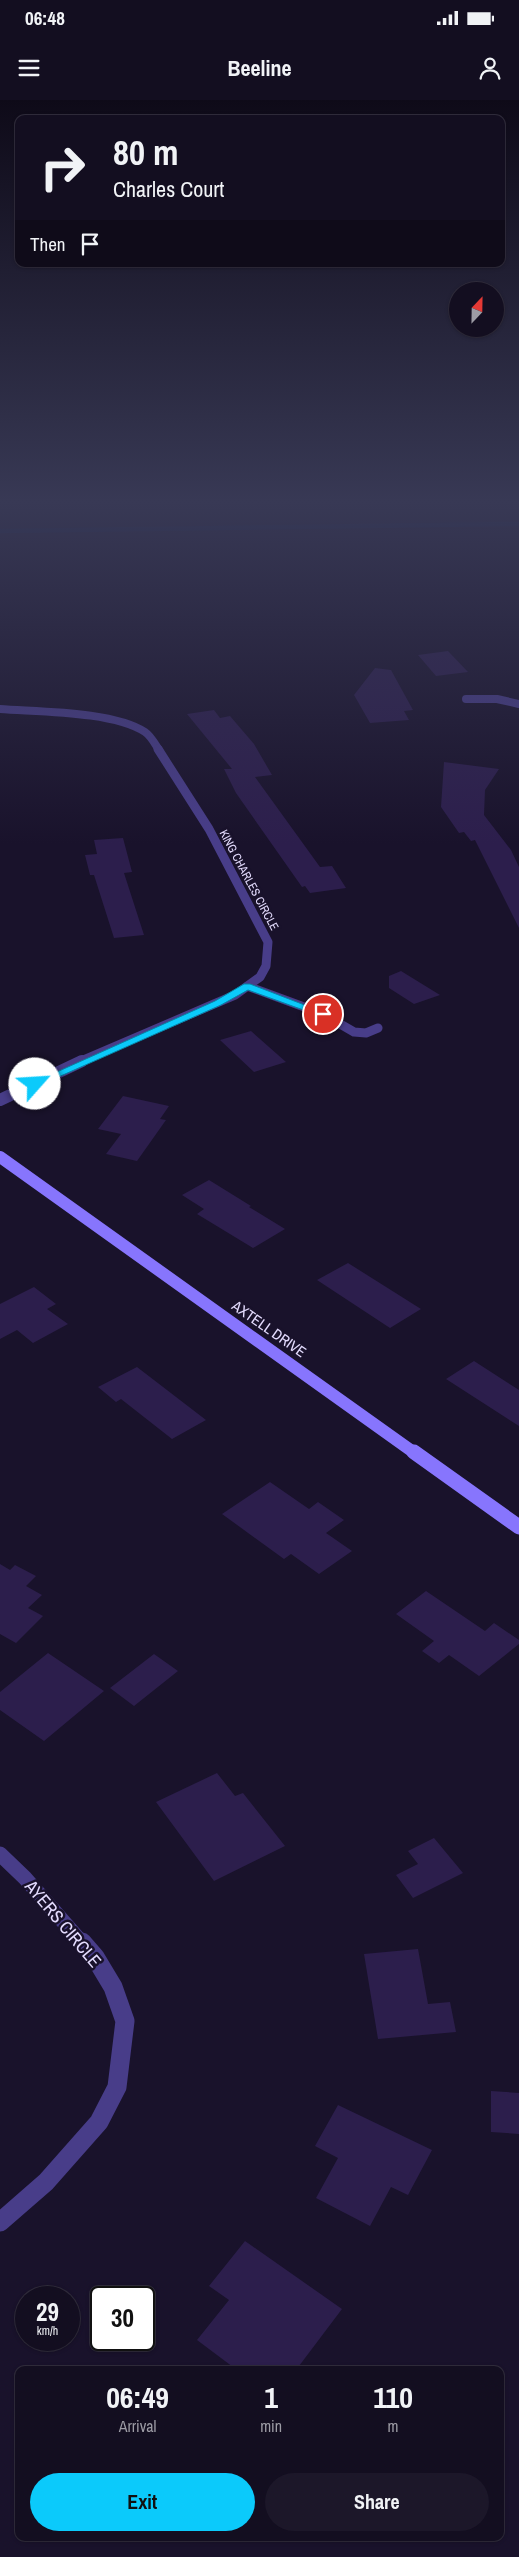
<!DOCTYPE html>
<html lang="en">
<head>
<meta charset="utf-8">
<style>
  :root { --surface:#130e20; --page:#1c1729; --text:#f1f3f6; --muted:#9d9ca5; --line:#322e3e; --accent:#0bcafb }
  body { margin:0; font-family:"Archivo Narrow",sans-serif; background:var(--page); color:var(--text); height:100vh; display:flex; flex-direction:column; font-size:19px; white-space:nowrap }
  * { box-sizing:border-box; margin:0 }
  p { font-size:16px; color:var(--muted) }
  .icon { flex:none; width:28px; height:28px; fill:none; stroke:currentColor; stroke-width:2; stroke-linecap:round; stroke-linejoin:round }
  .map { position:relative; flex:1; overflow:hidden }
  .side { position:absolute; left:15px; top:2266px; width:489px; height:175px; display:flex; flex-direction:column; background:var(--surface); border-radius:10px; box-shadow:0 1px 4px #0004,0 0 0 1px var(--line) }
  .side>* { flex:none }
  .guide { position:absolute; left:15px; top:15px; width:490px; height:152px; border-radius:10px; box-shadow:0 1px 4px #0004,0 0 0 1px var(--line); background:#130e20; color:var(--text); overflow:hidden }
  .needle { width:32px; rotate:22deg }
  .fabs { position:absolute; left:449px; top:182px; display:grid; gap:10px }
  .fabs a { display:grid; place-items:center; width:55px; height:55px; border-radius:50%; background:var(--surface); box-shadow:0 1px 4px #0004,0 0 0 1px var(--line); font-size:25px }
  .speed { position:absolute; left:15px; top:2186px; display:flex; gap:10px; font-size:25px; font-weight:700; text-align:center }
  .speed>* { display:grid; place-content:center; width:65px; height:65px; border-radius:50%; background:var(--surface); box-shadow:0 1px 4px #0004,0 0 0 1px var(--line); line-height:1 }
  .speed small { font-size:12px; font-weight:400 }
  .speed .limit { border:2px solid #111; border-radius:8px; background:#fff; color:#111 }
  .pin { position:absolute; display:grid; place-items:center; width:42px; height:42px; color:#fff; margin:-21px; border:2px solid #fff; border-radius:50%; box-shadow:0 1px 5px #0007 }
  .me { position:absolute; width:55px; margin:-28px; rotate:64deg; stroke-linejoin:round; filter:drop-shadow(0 0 4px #0008) }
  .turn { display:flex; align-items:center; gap:18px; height:105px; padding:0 15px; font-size:22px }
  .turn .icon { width:65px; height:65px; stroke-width:2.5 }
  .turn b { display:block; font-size:35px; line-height:42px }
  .then { display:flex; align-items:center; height:48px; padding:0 15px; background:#0003; gap:10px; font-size:19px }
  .eta { display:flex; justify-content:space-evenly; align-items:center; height:85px; text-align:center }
  .eta b { font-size:30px; font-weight:700; line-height:35px }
  .primary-button { display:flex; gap:10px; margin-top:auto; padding:10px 15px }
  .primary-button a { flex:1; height:58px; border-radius:30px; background:var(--accent); color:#111; font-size:20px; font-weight:700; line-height:58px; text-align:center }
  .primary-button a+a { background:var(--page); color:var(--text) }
  .status { display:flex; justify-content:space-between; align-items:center; height:35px; padding:0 25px; background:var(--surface); direction:ltr }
  .status svg { height:14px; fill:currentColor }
  header { display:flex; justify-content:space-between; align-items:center; height:65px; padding:0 15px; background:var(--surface); font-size:22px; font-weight:700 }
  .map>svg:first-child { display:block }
</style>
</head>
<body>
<div class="status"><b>06:48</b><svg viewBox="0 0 49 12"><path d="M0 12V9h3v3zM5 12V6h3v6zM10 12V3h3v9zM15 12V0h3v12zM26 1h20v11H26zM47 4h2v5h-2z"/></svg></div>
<header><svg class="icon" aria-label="menu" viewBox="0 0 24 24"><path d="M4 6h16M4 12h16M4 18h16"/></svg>Beeline<svg class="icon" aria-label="person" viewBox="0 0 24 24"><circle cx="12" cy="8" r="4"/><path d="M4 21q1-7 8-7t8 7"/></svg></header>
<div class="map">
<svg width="519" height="2457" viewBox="0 0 519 2457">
  <rect width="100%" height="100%" fill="#19122b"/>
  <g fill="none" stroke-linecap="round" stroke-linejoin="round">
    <path stroke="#0c1c4a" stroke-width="4.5" d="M0,431L519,424"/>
  </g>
  <path fill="#2c1e4c" d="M448,551L468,572L436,576L418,555Z
    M375,568L391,570L413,610L404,611L409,620L370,623L354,595Z
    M214,610L220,618L230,616L254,644L272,675L255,677L320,767L332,766L346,788L310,793L305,786L302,787L236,693L224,669H232L187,614Z
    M444,662L499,669L485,690L484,715L511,750L519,767V828L475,740L471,741L464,732L459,733L441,707Z
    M123,738L132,772L124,773L144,835L114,838L94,775H90L85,755L97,754L94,740Z
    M401,871L440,895L414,904L389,888V876Z
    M251,931L286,962L254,972L220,940Z
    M123,996L169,1006L160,1019L166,1020L137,1061L106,1054L121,1034L98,1029Z
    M209,1080L251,1106L249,1107L285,1129L253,1148L197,1114L204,1109L182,1095Z
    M348,1163L421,1209L390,1228L317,1180Z
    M34,1187L56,1204L47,1209L68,1224L33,1243L17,1230L0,1239V1204Z
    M474,1261L519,1290V1326L446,1279Z
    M137,1267L206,1320L172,1339L121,1299L116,1302L98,1287Z
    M270,1382L309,1409L318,1402L344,1420L326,1433L352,1451L319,1474L291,1454L284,1459L222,1414Z
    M0,1464L10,1470L15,1465L36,1476L26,1486L42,1495L28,1508L43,1516L16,1543L0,1534Z
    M426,1491L485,1531L494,1523L519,1540V1544L479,1576L449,1555L439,1563L422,1551L434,1541L396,1514Z
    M48,1553L104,1591L44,1641L0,1610V1592Z
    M154,1554L178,1571L134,1606L110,1588Z
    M217,1673L235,1696L243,1693L285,1746L214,1781L156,1702Z
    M434,1738L463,1773L413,1798L396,1775L418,1764L408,1751Z
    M418,1849L428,1904L450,1902L456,1932L378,1939L364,1854Z
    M491,1991L519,1993V2034L491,2032Z
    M338,2005L432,2050L408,2095L391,2087L370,2126L316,2098L338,2058L315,2046Z
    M245,2141L342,2209L296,2270H237L197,2240L229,2200L209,2186Z"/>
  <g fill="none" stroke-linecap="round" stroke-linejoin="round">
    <path stroke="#483d89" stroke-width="8" d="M466,599H497L519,604
      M0,609C38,612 113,611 145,632C151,636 155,644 159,650"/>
    <path stroke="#483d89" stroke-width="9" d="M247,886L323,914L354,932L366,933L378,928
      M79,962L235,895L260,877L266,866L268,842L209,729L158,649"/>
    <path stroke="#483d89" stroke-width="12" d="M0,1000L82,961"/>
    <path stroke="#483d89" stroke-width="15" d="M0,1754L25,1778L83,1844"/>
    <path stroke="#483d89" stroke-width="19" d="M0,2122L46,2082L99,2022L117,1987L125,1921L113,1887L95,1857L82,1842"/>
    <path stroke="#8775fd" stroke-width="12" d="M0,1057L416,1354"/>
    <path stroke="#8775fd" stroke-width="15" d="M414,1352L519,1427"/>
  </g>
  <linearGradient id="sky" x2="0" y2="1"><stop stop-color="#0e0a18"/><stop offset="0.54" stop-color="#383955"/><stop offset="1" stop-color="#383955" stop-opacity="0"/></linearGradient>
  <rect width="519" height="744" fill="url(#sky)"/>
  <path fill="#0bcafb" stroke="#0783a3" d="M244,884H250L328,914L320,916L248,890L221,905L38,986L30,984L215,901Z"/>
  <g text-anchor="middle" stroke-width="5" stroke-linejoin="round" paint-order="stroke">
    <g font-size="12" fill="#e4dcfe" stroke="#19122b">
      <text transform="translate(249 780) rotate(62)" y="4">KING CHARLES CIRCLE</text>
    </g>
    <g font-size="15" fill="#e4dcfe" stroke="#19122b">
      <text transform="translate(269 1229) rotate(35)" y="5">AXTELL DRIVE</text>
    </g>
    <g font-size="18" fill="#e4dcfe" stroke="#19122b">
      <text transform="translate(63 1824) rotate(50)" y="6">AYERS CIRCLE</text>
    </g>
  </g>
</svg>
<div class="fabs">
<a><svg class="needle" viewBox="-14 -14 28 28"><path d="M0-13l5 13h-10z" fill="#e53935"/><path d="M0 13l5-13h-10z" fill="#9d9ca5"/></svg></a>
</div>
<div class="speed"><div>29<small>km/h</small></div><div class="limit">30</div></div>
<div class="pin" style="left:323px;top:914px;background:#d93025"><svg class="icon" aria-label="arrive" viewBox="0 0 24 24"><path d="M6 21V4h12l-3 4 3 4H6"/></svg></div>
<svg class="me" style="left:35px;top:984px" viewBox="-20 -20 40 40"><circle r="19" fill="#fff"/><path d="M0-13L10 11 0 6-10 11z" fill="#0bcafb"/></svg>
<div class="guide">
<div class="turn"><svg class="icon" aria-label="right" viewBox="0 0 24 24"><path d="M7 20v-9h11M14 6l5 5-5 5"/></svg><div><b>80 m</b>Charles Court</div></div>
<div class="then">Then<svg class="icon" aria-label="arrive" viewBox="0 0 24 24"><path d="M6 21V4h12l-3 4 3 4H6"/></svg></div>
</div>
<section class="side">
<div class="eta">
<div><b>06:49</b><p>Arrival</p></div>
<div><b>1</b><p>min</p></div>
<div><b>110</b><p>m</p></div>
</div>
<div class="primary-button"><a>Exit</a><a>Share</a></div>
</section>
</div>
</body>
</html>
